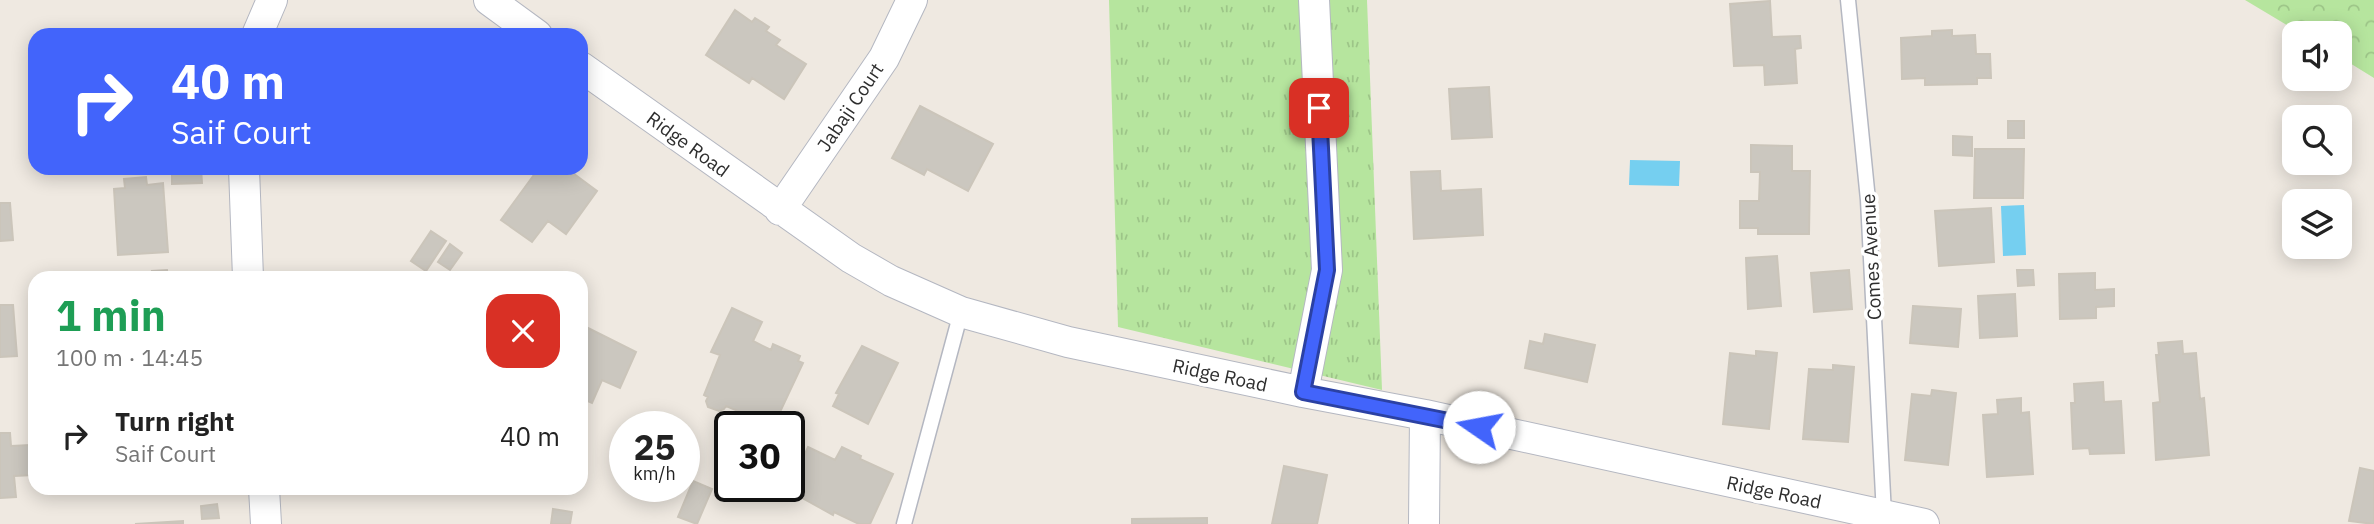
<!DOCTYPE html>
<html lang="en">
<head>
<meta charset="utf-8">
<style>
  :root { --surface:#fff; --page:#f2f2f2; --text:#222; --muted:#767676 }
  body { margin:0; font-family:"IBM Plex Sans",sans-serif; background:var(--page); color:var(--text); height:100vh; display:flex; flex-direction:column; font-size:26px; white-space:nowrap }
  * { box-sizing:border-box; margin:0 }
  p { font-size:23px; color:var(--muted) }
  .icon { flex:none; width:38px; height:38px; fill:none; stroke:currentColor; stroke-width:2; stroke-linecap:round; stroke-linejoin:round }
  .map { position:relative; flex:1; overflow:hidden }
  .panel { position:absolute; left:28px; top:271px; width:560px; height:224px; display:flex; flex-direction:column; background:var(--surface); border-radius:21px; box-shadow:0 4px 18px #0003 }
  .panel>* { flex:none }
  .hud { position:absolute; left:28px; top:28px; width:560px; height:147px; border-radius:21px; box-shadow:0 4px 18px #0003; background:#4264fb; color:#fff; overflow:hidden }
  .controls { position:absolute; left:2282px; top:21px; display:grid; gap:14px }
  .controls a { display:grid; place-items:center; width:70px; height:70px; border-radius:14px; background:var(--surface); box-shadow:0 4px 18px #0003; font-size:35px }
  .speed { position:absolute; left:609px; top:411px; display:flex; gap:14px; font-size:35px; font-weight:700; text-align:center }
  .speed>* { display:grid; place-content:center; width:91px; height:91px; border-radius:50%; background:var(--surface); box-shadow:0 4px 18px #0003; line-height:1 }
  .speed small { font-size:18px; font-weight:400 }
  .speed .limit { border:4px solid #111; border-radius:10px; background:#fff; color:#111 }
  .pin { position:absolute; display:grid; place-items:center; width:60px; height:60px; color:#fff; margin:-30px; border-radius:14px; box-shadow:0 4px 10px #0006 }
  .me { position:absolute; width:77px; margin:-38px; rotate:282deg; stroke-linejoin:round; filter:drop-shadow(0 0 5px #0008) }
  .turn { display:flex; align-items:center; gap:24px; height:147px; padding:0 28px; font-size:32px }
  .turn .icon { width:91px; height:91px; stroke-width:2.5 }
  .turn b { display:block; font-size:49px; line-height:60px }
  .round { display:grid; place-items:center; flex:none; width:74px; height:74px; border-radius:21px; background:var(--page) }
  .overview { display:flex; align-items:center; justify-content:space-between; height:119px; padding:0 28px }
  h1 { font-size:42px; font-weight:700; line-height:52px; color:#1e9e55 }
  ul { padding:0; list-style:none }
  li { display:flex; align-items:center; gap:21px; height:91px; padding:0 28px }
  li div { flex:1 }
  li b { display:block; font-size:26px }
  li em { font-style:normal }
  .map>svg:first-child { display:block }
</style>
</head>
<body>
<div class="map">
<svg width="2374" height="524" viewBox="0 0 2374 524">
  <defs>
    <pattern id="grass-tufts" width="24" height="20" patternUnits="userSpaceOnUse" patternTransform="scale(1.75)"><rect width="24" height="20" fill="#b6e59e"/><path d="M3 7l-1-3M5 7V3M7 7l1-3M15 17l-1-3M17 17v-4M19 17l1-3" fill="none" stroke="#9dc588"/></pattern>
    <pattern id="forest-crowns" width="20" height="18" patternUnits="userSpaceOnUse" patternTransform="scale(1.75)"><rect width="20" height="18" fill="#b6e59e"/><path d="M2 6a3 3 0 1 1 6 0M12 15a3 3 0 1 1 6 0" fill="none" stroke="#9dc588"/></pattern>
  </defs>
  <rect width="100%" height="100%" fill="#efe9e1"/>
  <path fill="url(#grass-tufts)" d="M1109,0H1367L1382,390L1118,327Z"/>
  <path fill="url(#forest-crowns)" d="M2245,0H2374V78L2340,57V33H2300Z"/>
  <path fill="#75cff0" d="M1630,160L1680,161L1679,186L1629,185Z
    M2024,205L2026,255L2003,256L2001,206Z"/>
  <path fill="#cbc7bf" stroke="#cbc5ba" stroke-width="2" d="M1770,1L1772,37L1800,36L1801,48L1795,49L1797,83L1765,85L1764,65L1734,66L1730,4Z
    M735,10L752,22L755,18L769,27L766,31L780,40L776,45L806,64L784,99L752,78L749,83L706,55Z
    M1952,30V36L1975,35L1976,54H1990L1991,78H1977V84L1925,85V78L1902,79L1901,38L1932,36V31Z
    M1489,87L1492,137L1452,139L1449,89Z
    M920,106L993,144L968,191L927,169L924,175L892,158Z
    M2008,121H2024V138H2008Z
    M1953,136L1972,137V156L1953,155Z
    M1751,145L1792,146V171H1810L1809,234H1758V228H1740V201H1759L1760,172H1751Z
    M1975,149H2024L2023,198H1974Z
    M172,168H201L202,183L172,184Z
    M539,168H566L597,191L566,234L548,221L532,242L501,220Z
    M1440,171L1441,191L1481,189L1483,235L1414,239L1411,172Z
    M146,177L147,185L163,183L168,252L118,255L114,189L125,188L124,179Z
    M0,203H10L13,240L0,241Z
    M1991,208L1994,262L1939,266L1935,211Z
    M431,231L446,241L426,271L411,261Z
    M450,244L462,253L450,270L438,262Z
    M1777,256L1781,306L1748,309L1746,258Z
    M167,270L168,278H153L152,271Z
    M1849,270L1852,309L1814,312L1811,273Z
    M2017,270H2033L2034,285L2018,286Z
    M2095,273V290L2114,289V306L2096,307V318L2060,319L2059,274Z
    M2015,294L2017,336L1980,338L1978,296Z
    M0,305H13L17,356L0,357Z
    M1913,306L1961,309L1958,347L1910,343Z
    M732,308L762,322L753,341L771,350L773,344L800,356L798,361L803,363L773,427L767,424L764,427H751L748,415L726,406L724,409L719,411L708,407L706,401L708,397L704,395L720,355L711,352Z
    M584,326L636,352L620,388L602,380L592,403L581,398V333Z
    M1545,334L1595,345L1587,382L1525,368L1530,341L1543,344Z
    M2182,341L2183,354L2196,353L2200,399L2204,398L2209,455L2156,460L2153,403L2160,402L2156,355H2159L2158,343Z
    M862,346L898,363L868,424L833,406L839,394L836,393Z
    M1756,351L1777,353L1769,429L1723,424L1730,353L1756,356Z
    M1833,365L1854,367L1848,442L1803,439L1809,369L1833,370Z
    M2103,382L2104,402L2121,401L2124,453L2090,454L2089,448L2073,449L2071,403H2075L2074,384Z
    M1932,390L1956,393L1948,465L1905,460L1912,394L1931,396Z
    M2021,398V413L2029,412L2033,474L1987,477L1983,415L1998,414L1997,400Z
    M0,433H10L11,446L30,445L33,475L14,476L16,497L0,498Z
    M808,447L835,460L842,447L861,456L860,459L893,474L870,524H859L834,512L833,515L788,490Z
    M1284,466L1327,475L1317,524H1272Z
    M2360,468L2374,471V524L2349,521Z
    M693,481L712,489L697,524L678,517Z
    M634,486H657L650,500L632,492Z
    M132,488H181L182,490L133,494Z
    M217,504L219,518L202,519L201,506Z
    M553,509L572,512L570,524H551Z
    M1207,518V524H1132V519Z
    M183,521V524H135Z"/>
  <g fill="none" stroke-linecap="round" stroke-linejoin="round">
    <g stroke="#b4b7c1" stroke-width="17">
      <path id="lane" d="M1848,0L1868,200L1884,515
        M904,524L961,312"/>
    </g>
    <g stroke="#b4b7c1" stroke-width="32">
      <path id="street" d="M489,0L537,35
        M257,35L272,0
        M581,67L851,258L891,281L961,312L1068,342L1303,392L1425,415L1924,524
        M244,168L248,278
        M780,210L884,58L912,0
        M1303,392L1327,270L1314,0
        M264,488L266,524
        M1424,524L1425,415"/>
    </g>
    <use href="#lane" stroke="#fff" stroke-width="14"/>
    <use href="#street" stroke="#fff" stroke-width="30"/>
  </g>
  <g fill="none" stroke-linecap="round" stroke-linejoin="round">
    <g stroke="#2b41a3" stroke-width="18">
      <path id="route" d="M1319,108L1327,270L1303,392L1479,427"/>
    </g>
    <use href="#route" stroke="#4264fb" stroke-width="12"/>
  </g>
  <g text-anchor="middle" stroke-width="7" stroke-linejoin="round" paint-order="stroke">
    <g font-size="19" fill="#2e2e2e" stroke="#fff">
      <text transform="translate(850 107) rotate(-56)" y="7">Jabaji Court</text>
      <text transform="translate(688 144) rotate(36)" y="7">Ridge Road</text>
      <text transform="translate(1871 257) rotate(-93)" y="7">Comes Avenue</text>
      <text transform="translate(1220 375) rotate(12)" y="7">Ridge Road</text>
      <text transform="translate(1774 492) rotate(12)" y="7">Ridge Road</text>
    </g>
  </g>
</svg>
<div class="controls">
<a><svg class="icon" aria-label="sound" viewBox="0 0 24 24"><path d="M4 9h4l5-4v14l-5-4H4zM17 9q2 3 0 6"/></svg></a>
<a><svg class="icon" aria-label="search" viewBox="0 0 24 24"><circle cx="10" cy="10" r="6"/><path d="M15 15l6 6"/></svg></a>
<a><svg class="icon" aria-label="layers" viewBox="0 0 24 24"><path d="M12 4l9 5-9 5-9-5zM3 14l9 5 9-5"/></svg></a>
</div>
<div class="speed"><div>25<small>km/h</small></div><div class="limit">30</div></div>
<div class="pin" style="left:1319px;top:108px;background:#d93025"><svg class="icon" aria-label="arrive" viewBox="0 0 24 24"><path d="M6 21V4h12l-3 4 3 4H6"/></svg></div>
<svg class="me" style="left:1479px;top:427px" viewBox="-20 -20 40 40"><circle r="19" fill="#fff"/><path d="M0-13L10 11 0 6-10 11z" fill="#4264fb"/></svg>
<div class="hud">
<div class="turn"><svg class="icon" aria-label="right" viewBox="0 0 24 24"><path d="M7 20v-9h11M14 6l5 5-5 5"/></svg><div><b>40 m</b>Saif Court</div></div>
</div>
<section class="panel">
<div class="overview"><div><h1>1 min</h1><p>100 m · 14:45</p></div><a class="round" style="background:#d93025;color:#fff"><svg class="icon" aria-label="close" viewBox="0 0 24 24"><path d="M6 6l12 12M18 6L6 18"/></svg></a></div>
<ul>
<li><svg class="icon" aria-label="right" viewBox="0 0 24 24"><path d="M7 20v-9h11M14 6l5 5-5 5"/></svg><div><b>Turn right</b><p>Saif Court</p></div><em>40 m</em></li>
</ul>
</section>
</div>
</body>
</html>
